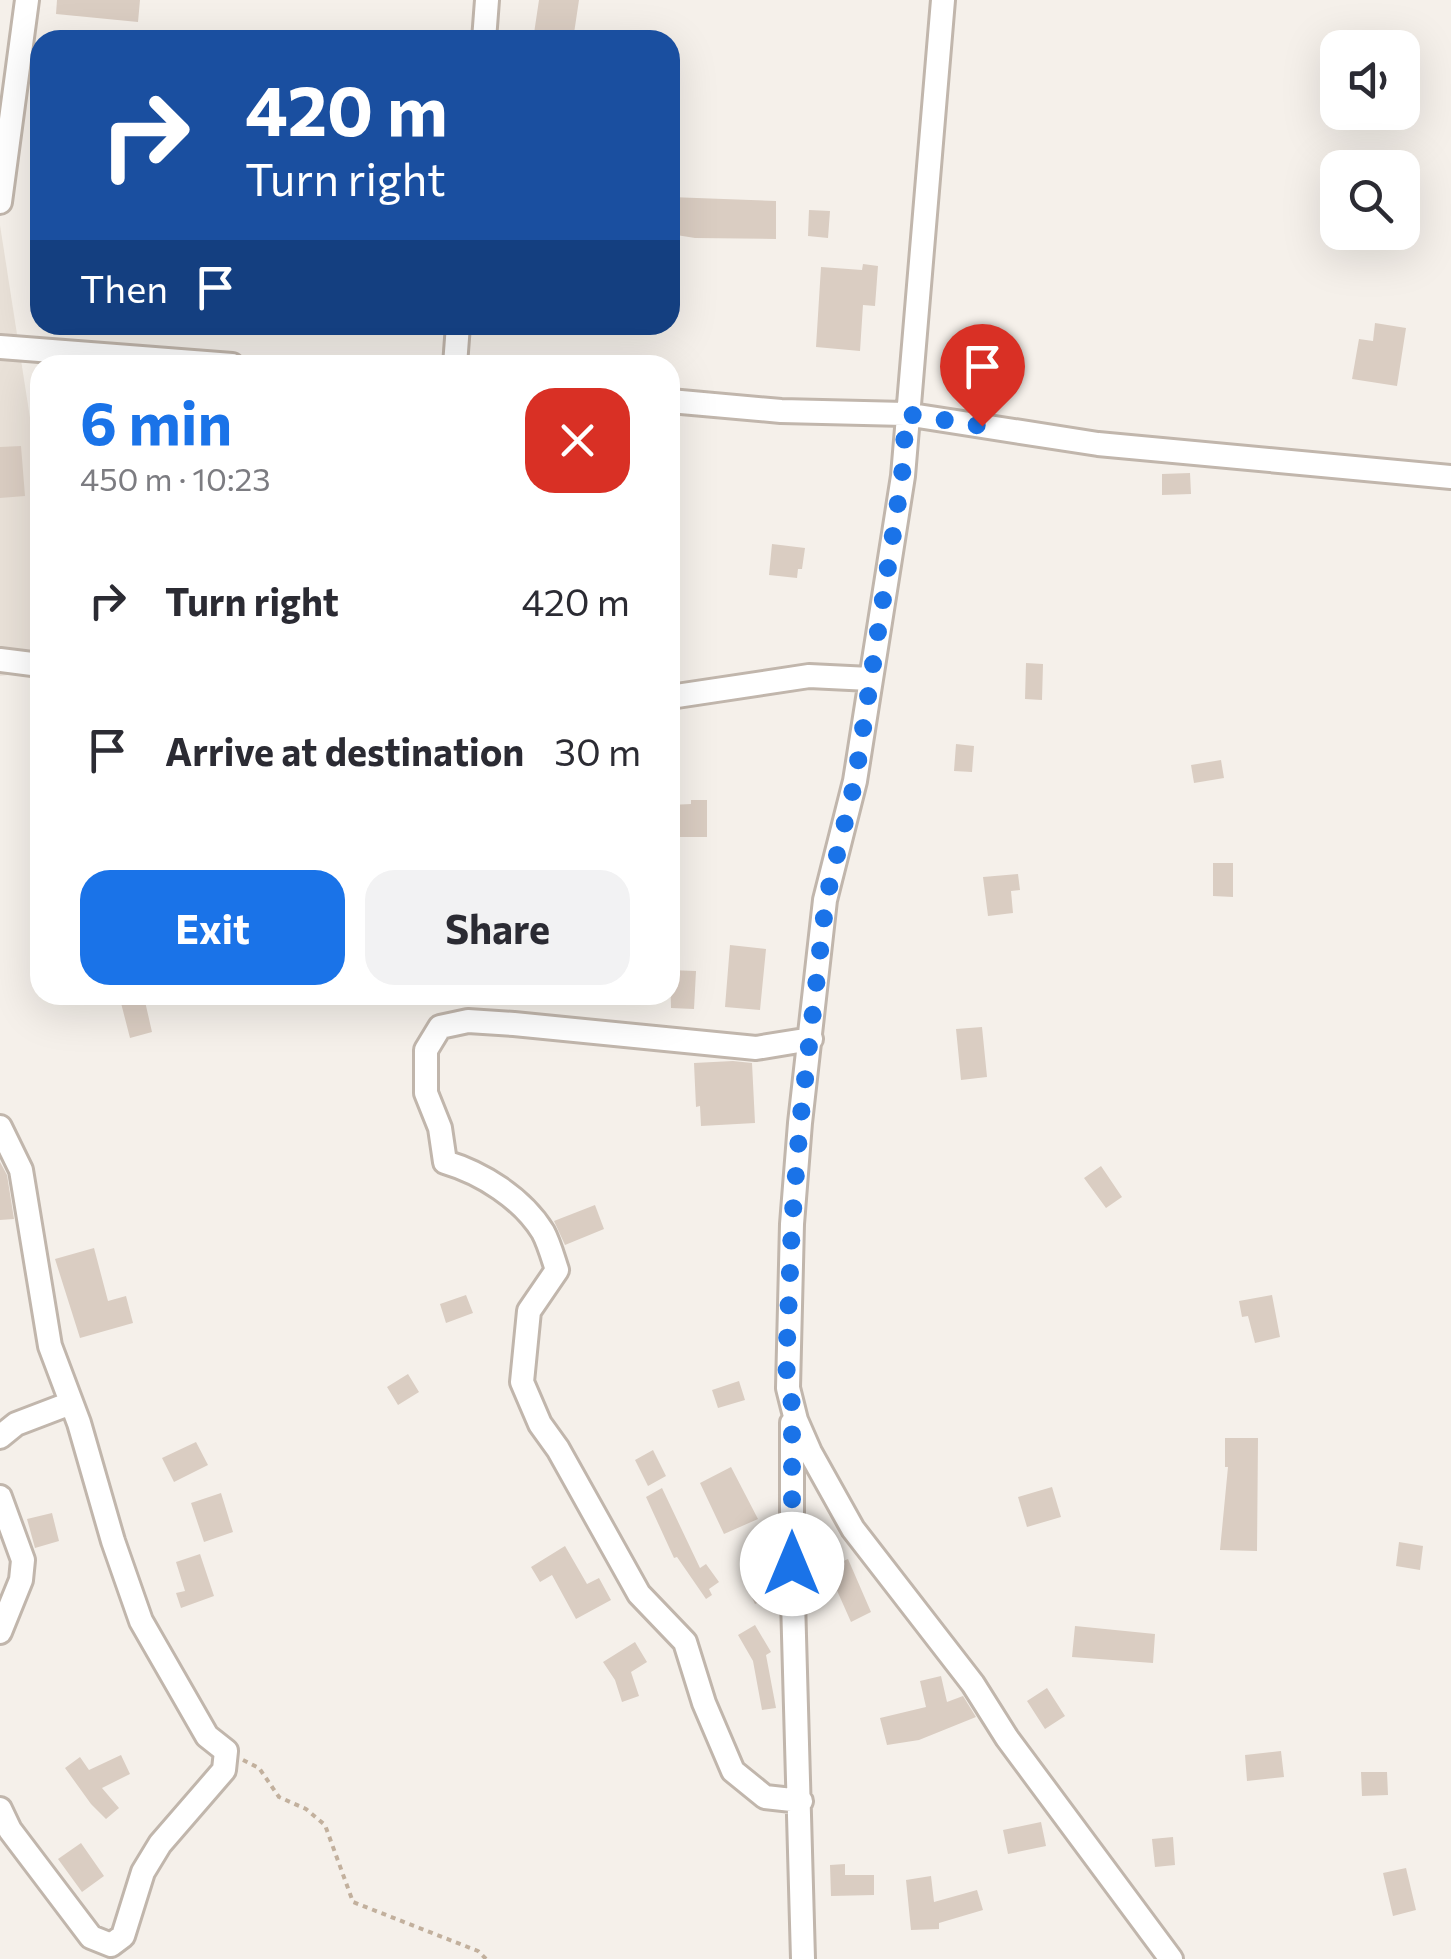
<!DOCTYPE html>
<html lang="en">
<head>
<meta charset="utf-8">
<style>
  :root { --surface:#fff; --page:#f2f2f3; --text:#2b2b33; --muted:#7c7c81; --accent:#1a73e8 }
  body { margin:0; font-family:Commissioner,sans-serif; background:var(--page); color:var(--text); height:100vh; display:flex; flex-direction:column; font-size:38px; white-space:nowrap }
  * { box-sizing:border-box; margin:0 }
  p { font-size:32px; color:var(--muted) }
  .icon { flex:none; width:55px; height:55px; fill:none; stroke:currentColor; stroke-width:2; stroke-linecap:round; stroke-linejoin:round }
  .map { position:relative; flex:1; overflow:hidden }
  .side { position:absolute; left:30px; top:355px; width:650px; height:650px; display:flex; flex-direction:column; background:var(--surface); border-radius:30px; box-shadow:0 10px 40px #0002 }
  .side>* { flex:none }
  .banner { position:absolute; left:30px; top:30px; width:650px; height:305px; border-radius:30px; box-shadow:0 10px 40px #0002; background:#1a4fa0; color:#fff; overflow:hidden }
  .controls { position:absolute; left:1320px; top:30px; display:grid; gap:20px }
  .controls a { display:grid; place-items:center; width:100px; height:100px; border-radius:20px; background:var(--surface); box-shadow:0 10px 40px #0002; font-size:50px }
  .pin { position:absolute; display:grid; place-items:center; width:85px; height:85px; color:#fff; margin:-102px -42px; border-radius:50% 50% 50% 0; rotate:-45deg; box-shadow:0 0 10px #0007 }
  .pin .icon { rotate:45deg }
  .me { position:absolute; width:110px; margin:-55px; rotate:0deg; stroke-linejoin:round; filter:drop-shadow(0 0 8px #0008) }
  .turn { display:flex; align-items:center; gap:35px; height:210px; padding:0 50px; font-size:45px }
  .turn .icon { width:130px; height:130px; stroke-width:2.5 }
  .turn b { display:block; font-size:70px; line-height:85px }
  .then { display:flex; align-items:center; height:95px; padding:0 50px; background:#0003; gap:20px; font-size:38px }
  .round { display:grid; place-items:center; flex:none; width:105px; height:105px; border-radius:30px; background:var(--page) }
  .headline { display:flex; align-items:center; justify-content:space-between; height:170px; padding:0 50px }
  h1 { font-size:60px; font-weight:700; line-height:75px; color:var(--accent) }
  .button { display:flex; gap:20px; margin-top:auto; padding:20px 50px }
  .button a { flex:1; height:115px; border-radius:30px; background:var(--accent); color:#fff; font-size:40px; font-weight:700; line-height:115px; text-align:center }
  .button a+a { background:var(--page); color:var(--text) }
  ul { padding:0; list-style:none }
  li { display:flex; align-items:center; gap:30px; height:150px; padding:0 50px }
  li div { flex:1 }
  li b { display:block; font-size:38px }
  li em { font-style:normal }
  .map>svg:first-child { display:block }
</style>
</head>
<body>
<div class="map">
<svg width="1451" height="1959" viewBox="0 0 1451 1959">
  <rect width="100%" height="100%" fill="#f5f0ea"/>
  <path fill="#e9e1d8" d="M0,225L40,482V671L0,676Z"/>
  <path fill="#dacdc2" d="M57,0H140L138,22L56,14Z
    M539,0H579L573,40H533Z
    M670,197L776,201V239L695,238L670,234Z
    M809,210L830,211L828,238L808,236Z
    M863,264L878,266L875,306L863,305L860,351L816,347L821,267L862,270Z
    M1375,323L1406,328L1397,386L1352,379L1359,339L1373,341Z
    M21,446L25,496L0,498V447Z
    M1190,473L1191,494L1162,495V474Z
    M772,544L805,548L802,569H798L797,578L769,575Z
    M1026,663L1043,664L1042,700L1025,699Z
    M956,744L974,746L972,772L954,771Z
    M1221,760L1224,778L1194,783L1191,765Z
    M691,800H707V837H671L670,805L691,804Z
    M1213,863H1233V897L1213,896Z
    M1018,874L1020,890L1011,891L1013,913L988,916L983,877Z
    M730,945L766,949L760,1010L725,1007Z
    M670,970L696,971L694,1009L671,1008Z
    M144,997L152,1032L130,1038L121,1003Z
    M982,1027L987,1077L961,1080L956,1029Z
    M733,1061L752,1063L755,1123L701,1126L700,1106L696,1107L694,1063Z
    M0,1162L7,1175L14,1219L0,1220Z
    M1101,1166L1122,1197L1106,1208L1084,1178Z
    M595,1205L604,1229L565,1245L554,1221Z
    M94,1248L108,1301L126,1296L133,1323L80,1338L55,1259Z
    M466,1295L473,1313L446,1323L440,1304Z
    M1272,1295L1280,1337L1255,1343L1248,1316L1242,1317L1239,1301Z
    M408,1374L419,1392L398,1405L387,1387Z
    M739,1381L745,1400L718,1408L712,1390Z
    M1225,1438H1258L1257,1551L1220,1550L1228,1467H1225Z
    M196,1442L208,1465L174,1482L162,1458Z
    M653,1450L666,1476L648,1486L635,1460Z
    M731,1467L758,1519L724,1534L700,1483Z
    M1052,1487L1061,1517L1027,1527L1018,1497Z
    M662,1488L700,1568L706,1564L719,1582L709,1589L712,1595L706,1599L677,1557L674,1558L646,1497Z
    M221,1493L233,1532L204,1542L191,1503Z
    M52,1513L59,1541L35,1548L27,1519Z
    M1399,1542L1423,1546L1420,1570L1396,1566Z
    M565,1546L587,1584L599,1578L611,1600L576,1619L552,1575L540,1582L531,1567Z
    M200,1554L214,1596L181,1608L176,1593L185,1591L176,1562Z
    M848,1559L871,1612L851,1622L827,1568Z
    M760,1571L772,1596L755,1604L743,1579Z
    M755,1625L771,1652L766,1655L776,1708L762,1710L753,1661L738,1635Z
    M1075,1626L1155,1634L1153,1663L1072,1657Z
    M635,1642L647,1662L631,1672L639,1696L622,1702L615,1680L603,1662Z
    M941,1676L947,1702L963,1696L976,1717L919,1740L887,1745L880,1718L926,1707L920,1681Z
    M1047,1688L1065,1716L1045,1729L1027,1701Z
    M1281,1751L1284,1777L1247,1781L1245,1755Z
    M121,1755L130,1774L102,1788L119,1808L106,1819L91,1804L65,1768L80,1757L89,1770Z
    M1361,1772H1387L1388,1795L1362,1796Z
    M1041,1822L1046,1846L1008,1854L1003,1830Z
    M1173,1837L1175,1865L1155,1867L1152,1839Z
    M81,1843L104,1876L82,1892L58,1859Z
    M845,1864V1875H874V1895L831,1896L830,1865Z
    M1406,1868L1416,1910L1393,1916L1383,1873Z
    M931,1876L934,1902L977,1890L983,1910L939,1923V1929L911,1930L906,1880Z"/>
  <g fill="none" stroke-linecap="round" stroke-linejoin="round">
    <g stroke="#c1b6ac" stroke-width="28">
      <path id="minor" d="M943,0L903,476L855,781L825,900L800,1123L792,1224L788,1388L796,1420L810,1452L853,1529L973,1684L1007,1738L1171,1959
        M484,40L487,0
        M0,202L27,0
        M0,347L232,365
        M455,365L458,325
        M670,401L781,411L905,414L1098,444L1451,477
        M0,660L40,665
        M670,697L809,676L870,679
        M0,1127L21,1170L50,1346L79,1423L113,1541L141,1621L207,1736L226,1751L224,1770L160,1844L143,1872L123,1936L111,1945L91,1937L10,1830L0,1809
        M792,1423V1564L803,1959
        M0,1437L16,1424L71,1403
        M0,1497L23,1560L21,1580L0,1632
        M801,1801L765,1797L733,1771L704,1703L685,1642L639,1594L558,1449L540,1424L522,1382L529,1311L557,1270C553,1258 549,1243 543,1232C522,1198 482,1173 445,1162L440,1128L426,1093V1050L440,1027L468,1021L514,1024L756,1048L811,1039"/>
    </g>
    <path stroke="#c2b09d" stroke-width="4" stroke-dasharray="5 5" stroke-linecap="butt" d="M243,1760L259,1768L279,1797L306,1809L325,1825L353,1902L478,1951L486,1959"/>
    <use href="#minor" stroke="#fff" stroke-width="22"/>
  </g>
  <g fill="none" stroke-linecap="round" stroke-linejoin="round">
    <path stroke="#1a73e8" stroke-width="18" stroke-dasharray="0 32.4" d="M792,1564V1405L786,1366L792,1224L800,1123L826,900L855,781L902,476L906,414L982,426"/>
  </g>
</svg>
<div class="controls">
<a><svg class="icon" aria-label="sound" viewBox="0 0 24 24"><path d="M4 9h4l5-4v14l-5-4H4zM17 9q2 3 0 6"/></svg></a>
<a><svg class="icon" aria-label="search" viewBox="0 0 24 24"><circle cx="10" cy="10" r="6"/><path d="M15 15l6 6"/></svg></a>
</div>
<div class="pin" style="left:982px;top:426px;background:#d93025"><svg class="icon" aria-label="arrive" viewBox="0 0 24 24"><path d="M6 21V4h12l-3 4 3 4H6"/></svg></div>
<svg class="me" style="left:792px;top:1564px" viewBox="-20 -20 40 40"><circle r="19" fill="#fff"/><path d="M0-13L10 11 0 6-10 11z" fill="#1a73e8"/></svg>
<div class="banner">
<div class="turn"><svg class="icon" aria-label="right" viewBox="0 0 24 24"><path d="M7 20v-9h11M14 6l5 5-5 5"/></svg><div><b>420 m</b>Turn right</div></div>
<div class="then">Then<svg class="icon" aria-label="arrive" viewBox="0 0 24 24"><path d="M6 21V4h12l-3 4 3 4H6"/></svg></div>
</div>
<section class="side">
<div class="headline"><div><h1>6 min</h1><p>450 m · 10:23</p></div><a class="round" style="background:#d93025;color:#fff"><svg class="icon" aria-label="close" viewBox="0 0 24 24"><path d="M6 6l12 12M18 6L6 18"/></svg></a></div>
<ul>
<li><svg class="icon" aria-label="right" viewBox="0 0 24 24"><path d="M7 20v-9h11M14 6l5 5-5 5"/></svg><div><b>Turn right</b></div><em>420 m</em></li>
<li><svg class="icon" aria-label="arrive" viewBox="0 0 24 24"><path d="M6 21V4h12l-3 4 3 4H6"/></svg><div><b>Arrive at destination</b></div><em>30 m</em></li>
</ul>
<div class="button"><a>Exit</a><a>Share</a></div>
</section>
</div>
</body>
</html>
